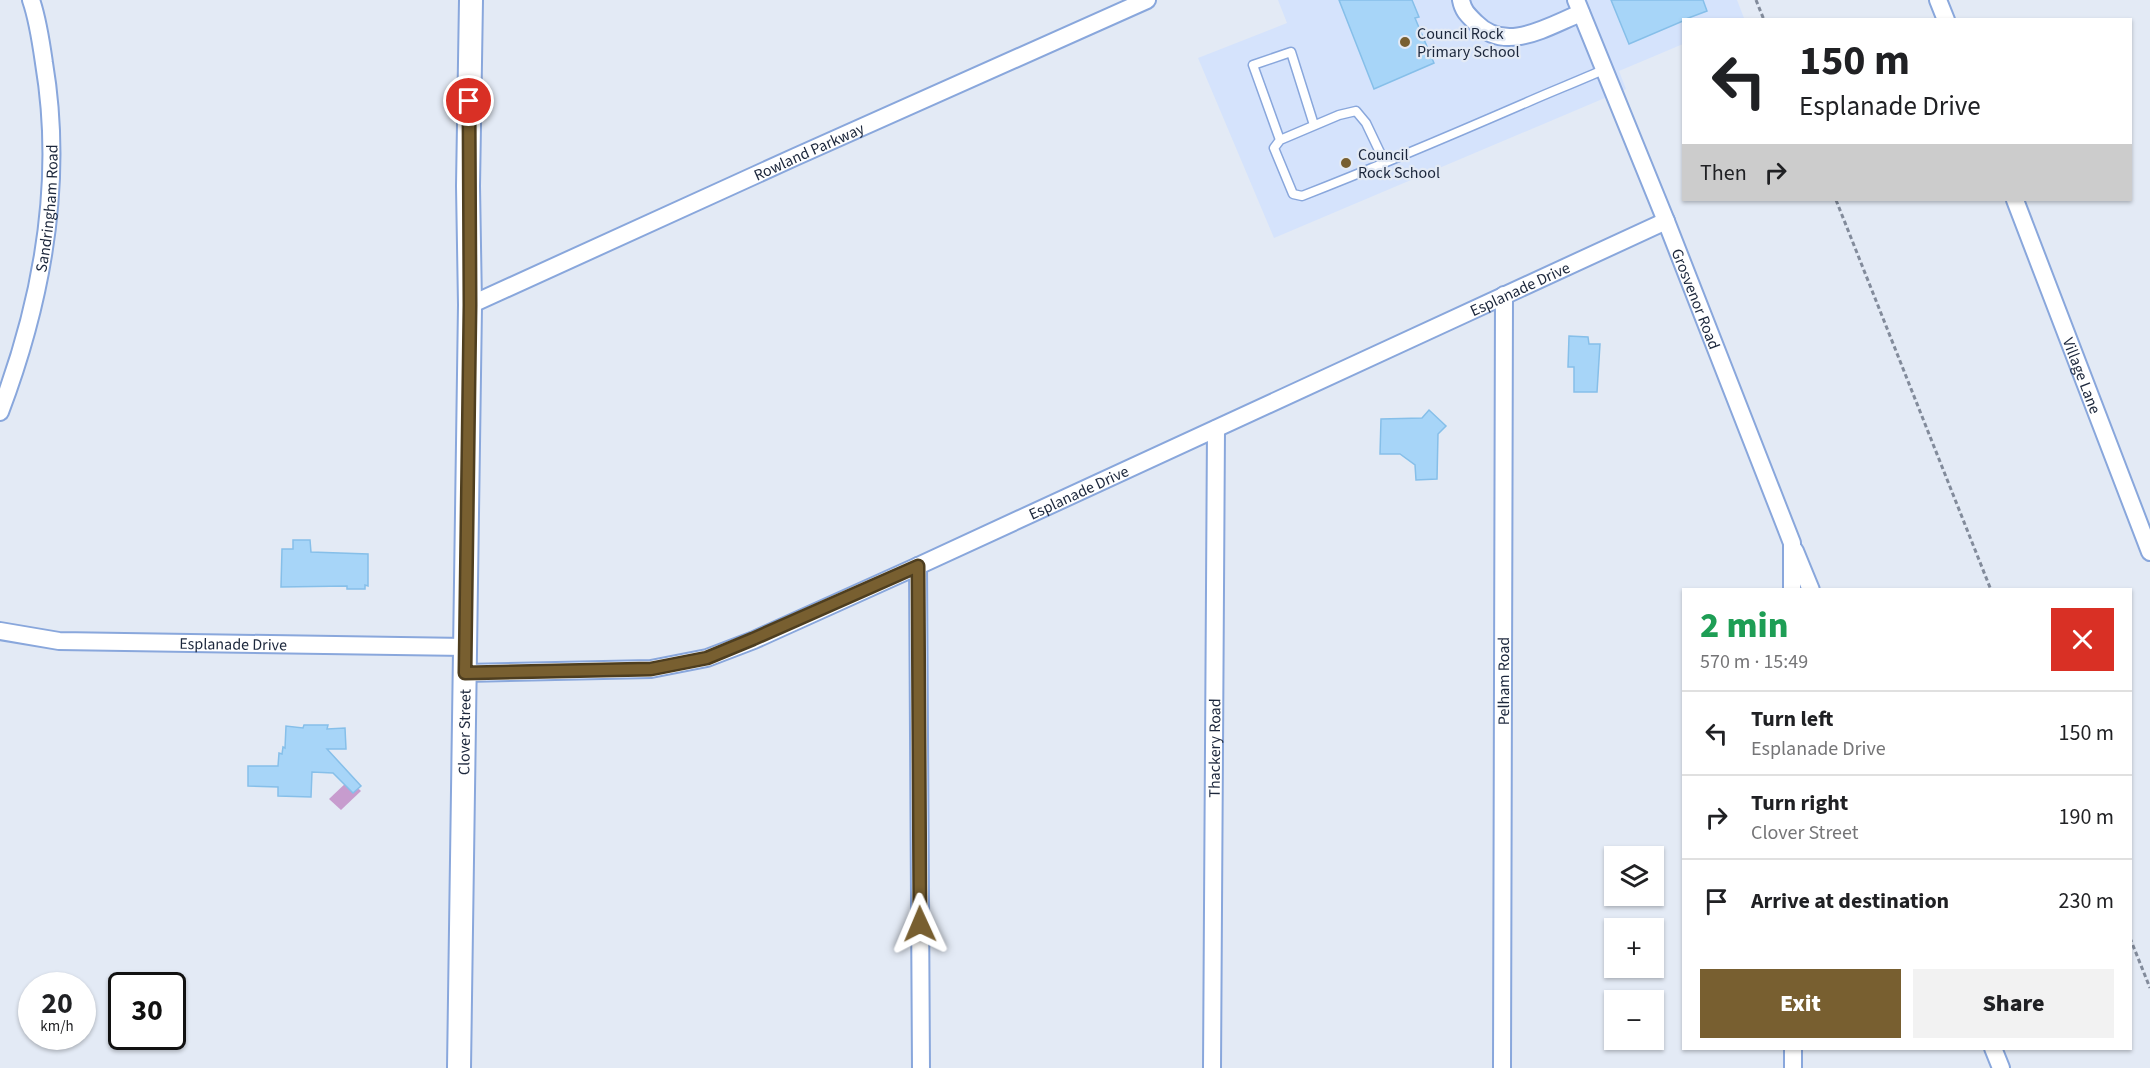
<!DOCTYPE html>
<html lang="en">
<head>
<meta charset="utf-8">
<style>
  :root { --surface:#fff; --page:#f2f2f2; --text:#202124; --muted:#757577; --line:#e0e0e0; --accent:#785f30 }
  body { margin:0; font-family:"Source Sans 3",sans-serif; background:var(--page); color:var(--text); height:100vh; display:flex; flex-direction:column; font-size:22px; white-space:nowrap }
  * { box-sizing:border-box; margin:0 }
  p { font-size:20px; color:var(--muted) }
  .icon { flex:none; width:33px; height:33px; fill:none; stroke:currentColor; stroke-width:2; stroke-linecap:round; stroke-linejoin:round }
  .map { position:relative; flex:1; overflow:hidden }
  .drawer { position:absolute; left:1682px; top:588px; width:450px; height:462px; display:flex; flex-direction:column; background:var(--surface); border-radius:0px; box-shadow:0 2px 4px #0004 }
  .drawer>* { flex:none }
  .hud { position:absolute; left:1682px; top:18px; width:450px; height:183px; border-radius:0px; box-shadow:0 2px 4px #0004; background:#fff; color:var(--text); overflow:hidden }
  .fabs { position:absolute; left:1604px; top:846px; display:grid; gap:12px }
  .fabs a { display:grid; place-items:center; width:60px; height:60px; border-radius:0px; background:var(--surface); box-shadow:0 2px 4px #0004; font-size:30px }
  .speed { position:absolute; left:18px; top:972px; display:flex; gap:12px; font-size:30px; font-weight:700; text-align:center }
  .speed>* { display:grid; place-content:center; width:78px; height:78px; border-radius:50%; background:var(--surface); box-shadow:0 2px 4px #0004; line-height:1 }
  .speed small { font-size:15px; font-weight:400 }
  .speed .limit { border:3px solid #111; border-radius:9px; background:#fff; color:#111 }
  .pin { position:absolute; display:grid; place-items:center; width:51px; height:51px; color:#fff; margin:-26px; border:3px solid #fff; border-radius:50%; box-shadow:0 2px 6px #0007 }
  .me { position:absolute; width:66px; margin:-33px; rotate:359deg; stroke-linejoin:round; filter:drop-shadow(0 0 4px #0008) }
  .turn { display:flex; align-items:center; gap:21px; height:126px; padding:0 18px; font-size:27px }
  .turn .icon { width:78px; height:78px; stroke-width:2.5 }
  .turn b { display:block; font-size:42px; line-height:51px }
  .then { display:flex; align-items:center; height:57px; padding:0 18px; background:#0003; gap:12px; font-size:22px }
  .round { display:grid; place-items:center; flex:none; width:63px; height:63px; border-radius:0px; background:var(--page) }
  .overview { display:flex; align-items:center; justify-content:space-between; height:102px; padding:0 18px }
  h1 { font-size:36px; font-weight:800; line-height:45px; color:#1e9e55 }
  .cta { display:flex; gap:12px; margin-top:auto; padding:12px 18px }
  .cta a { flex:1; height:69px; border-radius:0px; background:var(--accent); color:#fff; font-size:24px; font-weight:800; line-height:69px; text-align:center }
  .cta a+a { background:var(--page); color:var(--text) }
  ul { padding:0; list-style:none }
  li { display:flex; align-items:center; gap:18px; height:84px; padding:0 18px; border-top:2px solid var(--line) }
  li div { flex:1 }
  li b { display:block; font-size:22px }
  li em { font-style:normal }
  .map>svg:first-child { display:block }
</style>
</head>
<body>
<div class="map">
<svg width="2150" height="1068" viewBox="0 0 2150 1068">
  <rect width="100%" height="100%" fill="#e3eaf5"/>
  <path fill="#d5e3fc" d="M1278,0H1737L1744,18L1741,20H1683V44L1619,71L1626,89L1274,238L1198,58L1287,23Z"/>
  <path fill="#c79cce" d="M349,780L361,791L341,810L329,799Z"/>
  <path fill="#a7d5f8" stroke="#86bfe9" stroke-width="1.5" d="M1339,0H1412L1419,17L1415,18L1434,63L1374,89Z
    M1611,0H1703L1707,11L1683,20V21L1629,44Z
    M1569,336L1588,337L1589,344H1600L1597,392H1574V367H1568Z
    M1429,410L1446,426L1438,434L1437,479L1416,480L1415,465L1400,454H1380L1381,419L1422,418Z
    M293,540H310L311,552L368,554V586L365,585V589H347V586L281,587L282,549H293Z
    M304,725H328L327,729L345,728L346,749H327L361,786L353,793L333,773L312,772L311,797L278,796V787L248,786V766H278L279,753L282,754L283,747L285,748L286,726L303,728Z"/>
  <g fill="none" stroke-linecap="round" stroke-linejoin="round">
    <g stroke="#89a7dc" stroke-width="11">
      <path id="service" d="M1280,140L1253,65L1291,52L1314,125
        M1385,163L1366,123L1356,111L1339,115L1280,140L1274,148L1293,194L1302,196C1379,166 1454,134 1530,101C1555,90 1581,80 1605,69"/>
    </g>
    <g stroke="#89a7dc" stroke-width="20">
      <g id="minor">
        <path d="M1461,0C1463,11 1468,15 1476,23C1506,54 1548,26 1581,13"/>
        <path id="s1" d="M1576,0L1666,221L1792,543V590"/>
        <path d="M1938,0L1946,20"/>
        <path id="s2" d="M2015,200L2150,552"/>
        <path id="s3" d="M470,305L795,157L1147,0"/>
        <path id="s4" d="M0,412C42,301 64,182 44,63C41,42 38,20 31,0"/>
        <path d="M1795,551L1811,590"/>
        <path d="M918,566L921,1068"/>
        <path id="s5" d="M0,631L59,641L466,647"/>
        <path id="s6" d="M465,673L651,669L707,658L754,640L918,566L1666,221"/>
        <path d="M1993,1048L2001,1068"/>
        <path id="s7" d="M1212,1068L1216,429"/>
        <path id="s8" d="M1502,1068L1504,295"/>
        <path d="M1793,1068V1048"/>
      </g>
    </g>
    <g stroke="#89a7dc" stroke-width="26">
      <g id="secondary">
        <path id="s9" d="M459,1068L470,305L468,186L471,0"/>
      </g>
    </g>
    <path stroke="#828b9b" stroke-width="3" stroke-dasharray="4.5 3" stroke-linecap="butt" d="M1756,0L1764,20
      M1836,200L1991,590
      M2130,938L2150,988"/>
    <use href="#service" stroke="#fff" stroke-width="8"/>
    <use href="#minor" stroke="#fff" stroke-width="16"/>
    <use href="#secondary" stroke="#fff" stroke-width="22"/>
  </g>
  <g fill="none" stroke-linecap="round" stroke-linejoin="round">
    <g stroke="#4e3e1f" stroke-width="15">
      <path id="route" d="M469,101L470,305L465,673L651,669L707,658L753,639L918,566L920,924"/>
    </g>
    <use href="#route" stroke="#785f30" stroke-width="10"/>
  </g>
  <g fill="#785f30" stroke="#e3eaf5" stroke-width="2">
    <circle cx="1405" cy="42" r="6"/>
    <circle cx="1346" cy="163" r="6"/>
  </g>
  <g text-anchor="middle" stroke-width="4.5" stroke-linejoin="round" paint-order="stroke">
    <g font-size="16" fill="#1b263b" stroke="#e3eaf5" text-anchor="start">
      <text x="1417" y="39">Council Rock<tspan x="1417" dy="18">Primary School</tspan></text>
      <text x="1358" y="160">Council<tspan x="1358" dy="18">Rock School</tspan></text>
    </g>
    <g font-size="16" fill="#1b263b" stroke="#e3eaf5">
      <text dy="6" stroke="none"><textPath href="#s3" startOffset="372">Rowland Parkway</textPath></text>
      <text dy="6" stroke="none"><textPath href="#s4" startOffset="210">Sandringham Road</textPath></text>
      <text dy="6" stroke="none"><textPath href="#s6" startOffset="1136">Esplanade Drive</textPath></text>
      <text dy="6" stroke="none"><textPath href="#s1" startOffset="322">Grosvenor Road</textPath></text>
      <text dy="6" stroke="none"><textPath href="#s2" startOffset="188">Village Lane</textPath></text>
      <text dy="6" stroke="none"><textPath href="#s6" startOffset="650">Esplanade Drive</textPath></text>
      <text dy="6" stroke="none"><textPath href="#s5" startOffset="234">Esplanade Drive</textPath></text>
      <text dy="6" stroke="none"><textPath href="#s8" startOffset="387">Pelham Road</textPath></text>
      <text dy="6" stroke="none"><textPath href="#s9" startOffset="336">Clover Street</textPath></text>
      <text dy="6" stroke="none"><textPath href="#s7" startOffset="320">Thackery Road</textPath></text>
    </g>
  </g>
</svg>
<div class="fabs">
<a><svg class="icon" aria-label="layers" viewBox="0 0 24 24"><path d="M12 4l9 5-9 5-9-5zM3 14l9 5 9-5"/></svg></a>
<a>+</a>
<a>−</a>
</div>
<div class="speed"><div>20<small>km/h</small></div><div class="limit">30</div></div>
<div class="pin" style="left:469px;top:101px;background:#d93025"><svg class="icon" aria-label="arrive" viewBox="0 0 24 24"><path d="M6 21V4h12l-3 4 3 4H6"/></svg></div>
<svg class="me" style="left:920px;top:924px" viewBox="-20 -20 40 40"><path d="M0-17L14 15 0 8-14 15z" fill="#785f30" stroke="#fff" stroke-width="4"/></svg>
<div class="hud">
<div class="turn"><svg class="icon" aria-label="left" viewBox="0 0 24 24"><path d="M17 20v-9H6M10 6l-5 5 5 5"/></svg><div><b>150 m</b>Esplanade Drive</div></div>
<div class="then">Then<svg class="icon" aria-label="right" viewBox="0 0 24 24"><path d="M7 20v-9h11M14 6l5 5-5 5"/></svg></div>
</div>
<section class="drawer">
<div class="overview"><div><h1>2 min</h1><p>570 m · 15:49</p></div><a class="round" style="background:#d93025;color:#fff"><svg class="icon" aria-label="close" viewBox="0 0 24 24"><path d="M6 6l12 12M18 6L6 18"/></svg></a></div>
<ul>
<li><svg class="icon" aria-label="left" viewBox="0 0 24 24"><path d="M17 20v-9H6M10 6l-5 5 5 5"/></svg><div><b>Turn left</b><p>Esplanade Drive</p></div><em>150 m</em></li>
<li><svg class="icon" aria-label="right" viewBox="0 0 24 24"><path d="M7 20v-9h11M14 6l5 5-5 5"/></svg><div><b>Turn right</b><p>Clover Street</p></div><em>190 m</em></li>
<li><svg class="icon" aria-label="arrive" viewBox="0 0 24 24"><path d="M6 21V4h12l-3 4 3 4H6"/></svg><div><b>Arrive at destination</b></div><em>230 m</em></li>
</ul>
<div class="cta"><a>Exit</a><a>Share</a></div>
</section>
</div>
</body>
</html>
